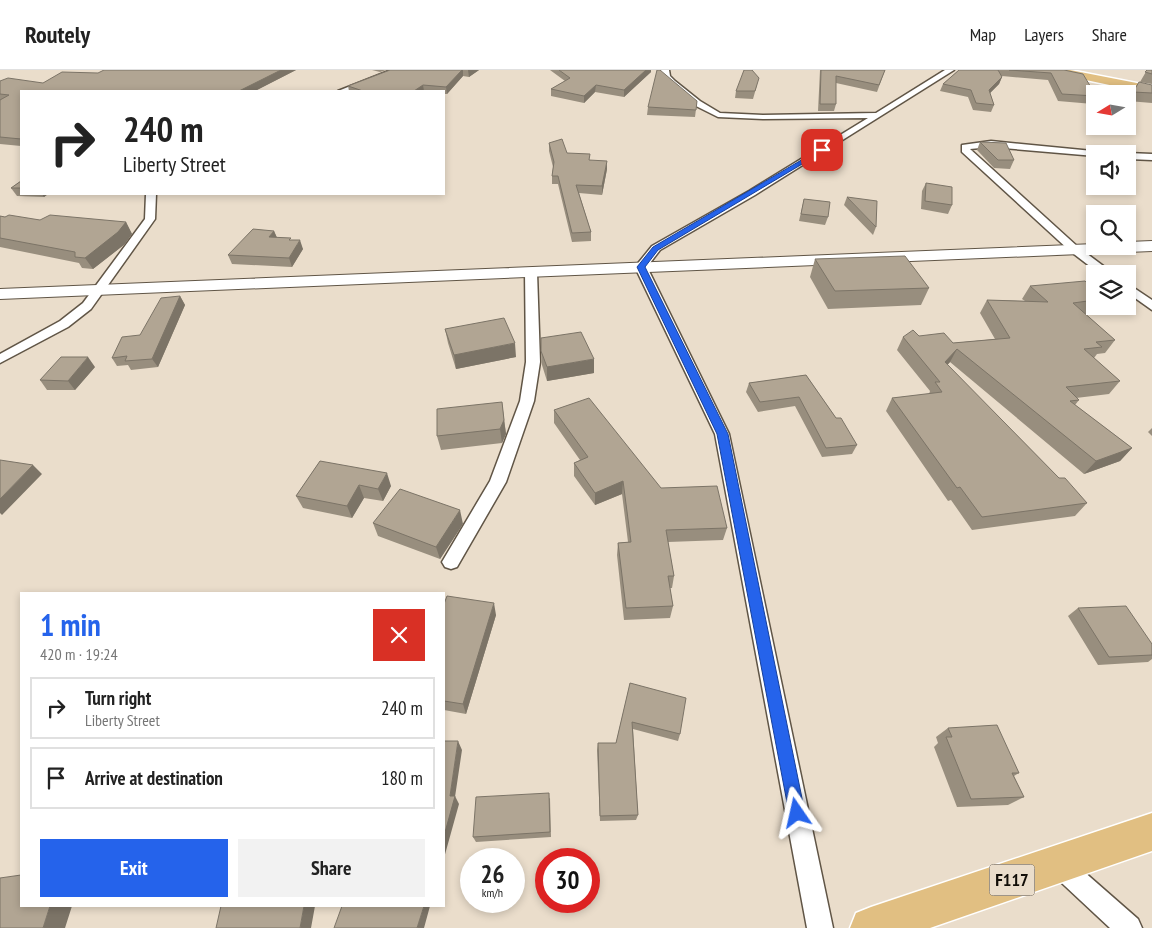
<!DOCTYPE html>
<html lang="en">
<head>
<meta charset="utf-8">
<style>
  :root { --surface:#fff; --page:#f2f2f2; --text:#222; --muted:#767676; --line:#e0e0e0; --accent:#2563eb }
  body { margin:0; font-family:"PT Sans Narrow",sans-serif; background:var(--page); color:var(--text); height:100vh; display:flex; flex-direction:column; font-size:19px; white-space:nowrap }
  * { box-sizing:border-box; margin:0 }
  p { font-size:16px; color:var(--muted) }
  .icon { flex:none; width:28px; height:28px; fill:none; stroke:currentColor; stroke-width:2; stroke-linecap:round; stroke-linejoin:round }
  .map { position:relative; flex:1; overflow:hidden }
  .drawer { position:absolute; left:20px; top:522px; width:425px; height:315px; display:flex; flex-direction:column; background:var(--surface); border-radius:0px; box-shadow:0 2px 8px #0003 }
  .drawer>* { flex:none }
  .hud { position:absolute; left:20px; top:20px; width:425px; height:105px; border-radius:0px; box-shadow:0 2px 8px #0003; background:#fff; color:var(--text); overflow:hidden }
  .needle { width:32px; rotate:259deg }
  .controls { position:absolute; left:1086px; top:15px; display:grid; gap:10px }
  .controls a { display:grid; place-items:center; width:50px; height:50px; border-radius:0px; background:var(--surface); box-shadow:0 2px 8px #0003; font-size:25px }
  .speed { position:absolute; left:460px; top:778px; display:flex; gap:10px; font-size:25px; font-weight:700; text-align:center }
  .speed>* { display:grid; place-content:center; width:65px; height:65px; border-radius:50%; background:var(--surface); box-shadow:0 2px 8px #0003; line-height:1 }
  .speed small { font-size:12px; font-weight:400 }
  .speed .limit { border:8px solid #d22; background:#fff; color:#111 }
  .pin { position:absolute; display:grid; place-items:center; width:42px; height:42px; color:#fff; margin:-21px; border-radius:10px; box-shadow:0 2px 8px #0006 }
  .me { position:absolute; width:55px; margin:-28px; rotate:349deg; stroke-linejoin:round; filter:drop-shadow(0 0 4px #0008) }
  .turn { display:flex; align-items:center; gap:18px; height:105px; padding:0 20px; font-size:22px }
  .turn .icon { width:65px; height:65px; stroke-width:2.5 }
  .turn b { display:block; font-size:35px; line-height:42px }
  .round { display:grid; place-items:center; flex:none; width:52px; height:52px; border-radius:0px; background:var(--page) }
  .head { display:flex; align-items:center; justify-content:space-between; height:85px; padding:0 20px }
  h1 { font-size:30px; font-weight:700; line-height:38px; color:var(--accent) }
  .primary-button { display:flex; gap:10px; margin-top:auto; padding:10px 20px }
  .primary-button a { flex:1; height:58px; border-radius:0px; background:var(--accent); color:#fff; font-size:20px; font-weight:700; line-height:58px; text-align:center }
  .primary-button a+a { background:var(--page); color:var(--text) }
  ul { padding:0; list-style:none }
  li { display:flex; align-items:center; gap:15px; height:62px; margin:0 10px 8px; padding:0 10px; border:2px solid var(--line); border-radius:0px }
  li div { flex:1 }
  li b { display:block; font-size:19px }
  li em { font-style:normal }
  header { display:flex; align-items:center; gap:30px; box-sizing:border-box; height:70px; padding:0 25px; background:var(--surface); border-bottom:1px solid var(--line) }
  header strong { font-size:24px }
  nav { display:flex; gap:28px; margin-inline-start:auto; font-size:18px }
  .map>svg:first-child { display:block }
</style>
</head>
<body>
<header>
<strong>Routely</strong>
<nav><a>Map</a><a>Layers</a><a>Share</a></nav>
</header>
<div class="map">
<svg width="1152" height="858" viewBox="0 0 1152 858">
  <rect width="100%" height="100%" fill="#eaddcb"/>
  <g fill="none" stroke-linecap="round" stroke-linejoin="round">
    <g stroke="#605546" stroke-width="3">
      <path id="minor" d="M391,0H401L348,21H338Z
        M661,0H669L670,6L675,11L700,31L720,43L763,45L876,43L945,0H954L755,125L660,180L647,197L729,364L833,858H807L715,364L635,197L652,176L749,121L868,48L763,49L718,47L694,35L669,15L662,7Z
        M991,71L1103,82L1104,84H1095V86L991,77L970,79L1078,177L1114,204H1100L1070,181L962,82V75Z
        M1128,83L1152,84V90L1128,89Z
        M146,124H156L155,149L91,239L68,257L0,293V284L60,251L83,233L145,149Z
        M531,199L537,202L540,292L534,331L506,412L457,497L451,499L445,497L442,492L490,411L520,331L526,292L525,202Z
        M1128,214L1152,230V240L1128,223Z
        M1058,782L1066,786L1138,849L1142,858H1110L1050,802L1046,794L1050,786Z"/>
    </g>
    <g stroke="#605546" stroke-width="2">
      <path id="secondary" d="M1152,171V181L0,229V219L1095,174V176H1128V172Z"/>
    </g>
    <g stroke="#fff" stroke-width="3">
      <path id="primary" d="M1047,0H1070L1152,16V24L1053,3Z
        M1152,743V781L930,858H850L856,843L871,837Z"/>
    </g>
    <use href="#minor" fill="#fff" fill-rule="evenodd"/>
    <use href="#secondary" fill="#fff" fill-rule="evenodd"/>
    <use href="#primary" fill="#e1bf82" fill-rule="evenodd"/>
  </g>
  <path fill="#988e7e" d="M296,0L255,21H21V76L0,74V11L43,13L98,3Z
    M372,0H386L380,2Z
    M390,0H479L469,7L463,6L447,24H444V21H349L348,16Z
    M550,0H651V2L624,27L595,22L584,33L551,26V19L565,11Z
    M820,0H885L877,22L836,13V34L834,41H818Z
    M959,0H1064L1095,24V30L1093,34L1058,31L1048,10L1002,6V7L999,14L990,23L994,35L991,42L973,40L968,27L940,21L943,14Z
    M1147,0H1152V14L1140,12Z
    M757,15L753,29L735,28L736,21Z
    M1152,15V33L1128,31L1133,22Z
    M697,31L695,47L647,45L648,37Z
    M980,72L1014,90L1010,99L994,98L977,80Z
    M549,73L567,83L590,90L607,99L602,125L579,123L591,162V171L572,172L558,114H552V106L553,97L549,81Z
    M21,111V124H48L44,127L17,126L11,118Z
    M926,113L952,135L948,144L921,139L922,121Z
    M847,127L876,157L873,165L844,135Z
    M804,129L828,147L825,155L799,151Z
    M0,146L5,147L40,150L126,152L132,164L125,174L93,199L82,198L79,193L0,177Z
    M274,161L277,168L291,170L303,179L292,197L232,194L228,185Z
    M815,189L929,218L921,235L828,239L810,207Z
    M1030,216L1095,220V236H1102L1098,242L1085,244L1115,270L1105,283L1097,284L1094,288L1120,311L1109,324L1076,328L1079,330L1075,335L1132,378L1120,391L1084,404L950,292L947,295L1059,408L1087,433L1075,446L972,460L951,430L948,431L886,341L892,328L929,324L930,321L897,280L903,267L919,266L953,273L995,269L980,243L987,230L1025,231L1022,229Z
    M180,226L185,235L158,297L131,300L128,295L117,296L112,288L140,265Z
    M445,259L516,287L456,299L448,273Z
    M541,281L594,303L547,311L542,295Z
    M95,297L75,320H47L40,310Z
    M806,305L836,348L857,375L852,384L822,387L795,336L758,342L746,322L749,313Z
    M502,332L506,364L502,373L441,380L437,366Z
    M554,340L661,418L727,458L723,470L668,472L674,506L672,518H670L673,536L670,548L624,550L617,485L618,473L628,472L622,424L595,435L574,406V393L580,390L554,353Z
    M1152,358V366L1148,362Z
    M320,391L391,416L383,431L364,428L352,448L303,438L296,426Z
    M373,453L463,454L440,489L378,466Z
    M444,534L496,545L466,644L444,640Z
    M1078,538L1152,574V589L1148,592L1098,595L1068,546Z
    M630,613L680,664L678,671L633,659L638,745L636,750L600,751L597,680L598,673H616Z
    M948,658L1019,703L1014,706L1024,727L1008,735L957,737L934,677L938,673L936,667Z
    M550,728L551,767L476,772L473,767Z"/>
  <path fill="#7c7467" d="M281,0H296L255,21H239Z
    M462,0H463V6L447,24L446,17Z
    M468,0H479L469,7Z
    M646,0H651V2L624,27V20Z
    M1002,7L999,14L986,27L989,20Z
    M423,15L424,21H414Z
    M596,15L595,22L584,33V26Z
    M607,91V99L602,125V116Z
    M42,124H48L44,127Z
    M126,152L132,164L125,174L93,199L85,188Z
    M274,161L278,170L269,167Z
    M300,170L303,179L292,197L289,188Z
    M180,226L185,235L158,297L152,289Z
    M515,273L516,287L456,299L454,285Z
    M957,279L950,292L938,305L945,292Z
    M88,287L95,297L75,320L68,311Z
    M594,289V303L547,311V297Z
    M504,350L506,364L502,373L500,359Z
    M1132,378L1120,391L1084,404L1096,391Z
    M33,395L42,404L2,445L0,443V429Z
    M387,403L391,416L383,431L378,419Z
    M623,411L622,424L595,435V423Z
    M359,415L364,428L352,448L347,436Z
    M460,440L463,454L440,489L436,477Z
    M494,533L496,545L466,644L463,634Z
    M458,671L462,680L455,727V726L459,734L444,788V766Z
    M50,836H72L65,858H43Z
    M304,836H315L311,858H300Z
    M424,836H430L424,858H417Z"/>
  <path fill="#b1a593" stroke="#7c7467" d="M104,0H281L239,21H21V69L0,67V30L9,25L0,24V11L8,8L43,13L62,2L98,3Z
    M390,0H462L446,17L423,15L414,21H363L348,16Z
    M559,0H646L624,20L596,15L584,26L551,19L570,8Z
    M657,0H660L697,31L696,40L648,37Z
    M744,0H752L759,8L755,21H736Z
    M821,0H885L879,15L836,6V34H820Z
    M959,0H998L1002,7L989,20L994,35L976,33L971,20L943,14Z
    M1009,0H1064L1083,4L1095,24V26L1062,24L1051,3Z
    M1147,0H1152V4L1145,2Z
    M1139,12L1152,15V23L1133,22Z
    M562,69L567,83L590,84L589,90L607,91L602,116L576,115L591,162L572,163L558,106H552L554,92L549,73Z
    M980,72L1006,73L1014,90H998Z
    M21,111V118H11Z
    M926,113L952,117V135L925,131Z
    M847,127L877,131L876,157Z
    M804,129L830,132L828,147L801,144Z
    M9,145L40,150L50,145L126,152L118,162L85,188L75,187V182L0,168V146L5,147Z
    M253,159L274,161L269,167L291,168L289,170H300L289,188L228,185Z
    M905,186L929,218L835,221L815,189Z
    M1085,211L1095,220V230L1073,233L1115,270L1096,272L1102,277L1084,279L1120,311L1066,317L1079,330L1070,331L1132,378L1096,391L957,279L945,292L1059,408H1065L1087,433L982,447L960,417L957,418L892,328L942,322L935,312H940L903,267L913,260L919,266L944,263L953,273L1010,268L987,230L1048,232L1030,216Z
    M180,226L152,289L125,291L127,286L112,288L122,267L140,265L161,228Z
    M504,248L515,273L454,285L445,259Z
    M581,262L594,289L547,297L541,281V268Z
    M61,287H88L68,311L40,310Z
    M806,305L836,348H841L857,375L826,378L799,327L760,332L749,313Z
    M589,328L661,418L717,416L727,458L666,460L674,506H668L673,536L626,538L618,473L631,472L623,411L595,423L574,393L588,387L554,340Z
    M502,332L504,350L500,359L437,366V339Z
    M0,390L33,395L0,429Z
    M320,391L387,403L378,419L359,415L347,436L296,426Z
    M400,419L460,440L436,477L373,453Z
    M447,526L494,533L463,634L444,631V534Z
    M1126,536L1152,574V585L1109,587L1078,538Z
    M630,613L686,628L680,664L632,652L638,745L600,746L598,673H616Z
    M997,655L1019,703H1012L1024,727L971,729L946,667H952L948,658Z
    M444,671H458L450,726H455L444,766Z
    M549,723L550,762L473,767L476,727Z
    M21,805V836H50L43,858H0V808Z
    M221,836H304L300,858H216Z
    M342,836H424L417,858H334Z"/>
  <path fill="#2563eb" stroke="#184099" d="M822,78L824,81L658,180L645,197L728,364L805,743L802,748L797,751L791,748L789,743L717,364L637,197L653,177Z"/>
  <g text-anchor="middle" stroke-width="5" stroke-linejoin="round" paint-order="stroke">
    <rect fill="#eaddcb" stroke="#524b42" stroke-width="1" x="989.5" y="794.5" width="45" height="31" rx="4"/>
    <g font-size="18" font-weight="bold" fill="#110d07">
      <text x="1012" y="816">F117</text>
    </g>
  </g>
</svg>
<div class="controls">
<a><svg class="needle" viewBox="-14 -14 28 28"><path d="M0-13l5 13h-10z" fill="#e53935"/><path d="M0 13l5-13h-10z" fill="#767676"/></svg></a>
<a><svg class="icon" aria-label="sound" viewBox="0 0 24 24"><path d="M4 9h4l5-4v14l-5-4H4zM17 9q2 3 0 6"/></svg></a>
<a><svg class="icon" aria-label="search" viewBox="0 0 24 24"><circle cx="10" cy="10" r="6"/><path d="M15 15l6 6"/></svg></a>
<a><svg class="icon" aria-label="layers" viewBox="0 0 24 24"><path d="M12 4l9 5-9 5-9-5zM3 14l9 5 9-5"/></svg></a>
</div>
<div class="speed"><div>26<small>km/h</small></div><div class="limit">30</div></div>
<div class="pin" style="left:822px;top:80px;background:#d93025"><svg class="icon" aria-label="arrive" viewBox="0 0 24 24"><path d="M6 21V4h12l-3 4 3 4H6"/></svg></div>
<svg class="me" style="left:797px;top:743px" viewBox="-20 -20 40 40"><path d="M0-17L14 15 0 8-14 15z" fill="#2563eb" stroke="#fff" stroke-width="4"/></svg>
<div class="hud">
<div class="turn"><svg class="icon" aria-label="right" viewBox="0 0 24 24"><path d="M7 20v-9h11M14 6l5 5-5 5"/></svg><div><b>240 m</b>Liberty Street</div></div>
</div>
<section class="drawer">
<div class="head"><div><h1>1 min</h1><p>420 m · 19:24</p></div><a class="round" style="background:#d93025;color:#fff"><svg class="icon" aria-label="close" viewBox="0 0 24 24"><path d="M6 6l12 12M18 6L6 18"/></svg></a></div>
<ul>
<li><svg class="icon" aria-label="right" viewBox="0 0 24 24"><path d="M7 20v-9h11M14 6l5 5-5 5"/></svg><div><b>Turn right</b><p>Liberty Street</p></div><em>240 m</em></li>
<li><svg class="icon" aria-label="arrive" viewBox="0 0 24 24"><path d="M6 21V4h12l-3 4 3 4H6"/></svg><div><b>Arrive at destination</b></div><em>180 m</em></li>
</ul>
<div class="primary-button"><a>Exit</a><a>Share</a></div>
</section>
</div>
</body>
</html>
